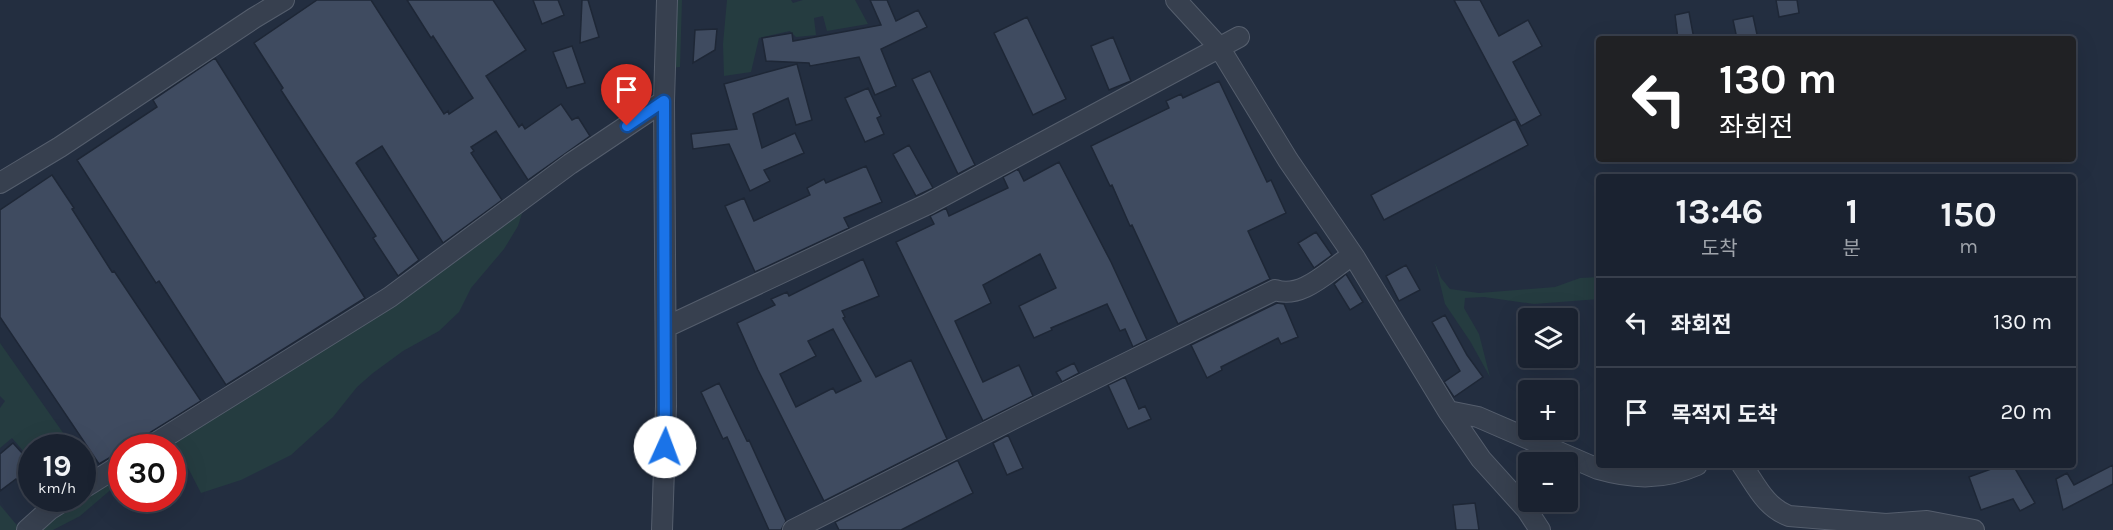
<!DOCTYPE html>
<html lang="ko">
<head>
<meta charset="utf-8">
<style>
  :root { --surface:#1a2230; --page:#232a38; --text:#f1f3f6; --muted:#9fa4ab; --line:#383f4c }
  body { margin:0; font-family:Karla,"Noto Sans KR",sans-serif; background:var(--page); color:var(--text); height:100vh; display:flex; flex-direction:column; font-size:22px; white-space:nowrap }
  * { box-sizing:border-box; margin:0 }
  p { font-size:20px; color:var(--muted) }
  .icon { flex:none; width:33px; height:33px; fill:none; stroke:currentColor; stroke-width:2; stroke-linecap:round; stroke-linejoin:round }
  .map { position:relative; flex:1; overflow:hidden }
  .sheet { position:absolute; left:1596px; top:174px; width:480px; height:294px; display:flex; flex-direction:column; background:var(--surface); border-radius:6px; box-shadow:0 6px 24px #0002,0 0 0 2px var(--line) }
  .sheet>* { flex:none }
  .banner { position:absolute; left:1596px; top:36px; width:480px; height:126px; border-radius:6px; box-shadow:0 6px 24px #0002,0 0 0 2px var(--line); background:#202124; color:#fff; overflow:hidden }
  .controls { position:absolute; left:1518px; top:308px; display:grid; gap:12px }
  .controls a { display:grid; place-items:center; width:60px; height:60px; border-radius:6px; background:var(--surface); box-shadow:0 6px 24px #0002,0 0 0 2px var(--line); font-size:30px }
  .speed { position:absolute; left:18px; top:434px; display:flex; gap:12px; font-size:30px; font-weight:700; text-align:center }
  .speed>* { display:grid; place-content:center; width:78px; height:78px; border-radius:50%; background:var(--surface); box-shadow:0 6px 24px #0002,0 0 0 2px var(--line); line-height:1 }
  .speed small { font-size:15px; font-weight:400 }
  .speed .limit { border:9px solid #d22; background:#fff; color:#111 }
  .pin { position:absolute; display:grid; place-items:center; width:51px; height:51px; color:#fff; margin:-62px -26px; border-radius:50% 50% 50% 0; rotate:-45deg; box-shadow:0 0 6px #0007 }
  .pin .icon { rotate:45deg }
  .me { position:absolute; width:66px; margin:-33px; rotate:2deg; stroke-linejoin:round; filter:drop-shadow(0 0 4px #0008) }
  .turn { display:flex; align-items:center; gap:21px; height:126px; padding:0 24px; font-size:27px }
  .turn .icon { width:78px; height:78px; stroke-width:2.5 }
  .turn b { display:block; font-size:42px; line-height:51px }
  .eta { display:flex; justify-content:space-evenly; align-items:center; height:102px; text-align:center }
  .eta b { font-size:36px; font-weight:700; line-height:42px }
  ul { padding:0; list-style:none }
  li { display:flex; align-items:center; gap:18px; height:90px; padding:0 24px; border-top:2px solid var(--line) }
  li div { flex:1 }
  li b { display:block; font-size:22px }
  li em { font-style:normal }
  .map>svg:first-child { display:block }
</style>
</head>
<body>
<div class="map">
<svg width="2113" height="530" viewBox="0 0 2113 530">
  <rect width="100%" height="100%" fill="#232e40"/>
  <path fill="#253c40" d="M673,0H682L680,67L670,68Z
    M727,0H791L793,3L803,0H855L868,24L827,31L823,16L814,18L816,35L796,37L790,31L759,38L751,72L724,76L723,44Z
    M525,204L518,226L504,249L471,288L459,312L439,331L403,351L373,373L357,387L333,417L291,455L241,480L201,493L173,439Z
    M1435,263L1441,278L1450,289L1479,293L1555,287L1580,278L1599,277V299L1534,304L1484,297L1465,298L1464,308L1479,334L1490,377L1470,341L1445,304Z
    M0,343L7,353L73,447H32L31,460L12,438L0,448V408L5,401L0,396Z
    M121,471V481L80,516L53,530H34C46,520 68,498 82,498Z
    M0,505L20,529L19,530H0Z"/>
  <path fill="#3f4b60" stroke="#1e2736" stroke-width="1.5" fill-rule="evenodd" d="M317,0H371L444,114L448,111L449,114L473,98L433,36L431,38L407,0H493L526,50L486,76L519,127L522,124L525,129L561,104L572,120L578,117L590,136L528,180L496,131L471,147L474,151L471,153L502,200L443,243L382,146L358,161L356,163L419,260L398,276L373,238L376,236L281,90L283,88L254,43Z
    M533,0H558L564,15L542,24Z
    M582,0H588L599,37L580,43Z
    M870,0H887L896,21L918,10L927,27L881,49L896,86L875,95L859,57L810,66L809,63L766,61L762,38L792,33L793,41L881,25Z
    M1454,0H1480L1499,36L1528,20L1542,46L1513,62L1541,115L1521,126Z
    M1776,0H1797L1799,13L1779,17Z
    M1689,12L1694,39H1678L1675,15Z
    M1753,16L1758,39H1737L1733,20Z
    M1027,17L1066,99L1033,115L994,33Z
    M717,29L715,50L693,63L695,30Z
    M1113,37L1131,81L1109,90L1091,46Z
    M572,46L585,83L567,88L553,52Z
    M215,58L365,298L226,385L159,281L156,283L77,160L157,107L153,100Z
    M797,64L812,120L796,125L788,98L753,114L762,148L795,133L804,153L764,170L770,181L750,191L729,144L693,149L691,134L737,129L724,84Z
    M930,71L975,165L958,174L912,79Z
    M1219,81L1267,182L1271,180L1286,213L1248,231L1270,279L1178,324L1132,225L1130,226L1112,185L1110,186L1091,146L1169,108L1166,101L1181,94L1183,98Z
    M868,88L881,116L877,118L884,134L865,142L845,98Z
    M1515,119L1528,145L1384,220L1371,195Z
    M909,145L933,188L916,196L893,154Z
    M1059,162L1111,262L1147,340L1133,347L1125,329L1120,331L1107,304L1051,328L1052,330L1034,338L1019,306L1056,288L1040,254L983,285L991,303L955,321L983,382L1019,365L1033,396L983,421L896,242L934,224L930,216L946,208L949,216L1008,188L1003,177L1018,169L1024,181Z
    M866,166L882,202L844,218L849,228L755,272L725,206L744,198L754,221L810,195L807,188L824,179L826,183Z
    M52,175L74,208L72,209L112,272L114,271L201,401L127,447H122L121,451L99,464L0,317V210Z
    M1316,232L1332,255L1314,268L1298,243Z
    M863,259L879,296L842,311L845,317L843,318L876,377L911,360L947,439L824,501L758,370L737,323L775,305L771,299L787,292L789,296ZM833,329L861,381L836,393L833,388L796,407L780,374L816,356L808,341Z
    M1406,265L1420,290L1399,301L1386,276Z
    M1346,274L1363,302L1350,310L1334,284Z
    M1277,303L1284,304L1298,337L1281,344L1278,338L1221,367L1222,370L1207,378L1191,345Z
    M1445,315L1467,355L1483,377L1454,397L1444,382L1460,371L1432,322Z
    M1074,363L1079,373L1062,382L1056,372Z
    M1125,377L1139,409L1145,406L1151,419L1128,429L1108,385Z
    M719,383L747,441L749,440L786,521L781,530H769L727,437L723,439L701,392Z
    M1008,435L1023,468L1007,475L993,443Z
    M13,443L32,464V497L16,479L0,491V454Z
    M956,461H958L973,493L901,530H839L835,522Z
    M2002,465H2013L2035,503L2020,511L2013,499L1981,510L1969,477Z
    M2113,465V484L2063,510L2056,479L2067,473L2074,485Z
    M1475,503L1479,530H1456L1453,505Z"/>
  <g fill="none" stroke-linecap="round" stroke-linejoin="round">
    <g stroke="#555e6d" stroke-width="22">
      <path id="minor" d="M1176,0L1219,47L1288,160L1355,258L1448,411L1478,417L1598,469C1633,479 1663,480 1697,465
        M0,183L60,147L254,18L284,0
        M666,327L928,204L1239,37
        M1448,411L1481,459L1527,510L1540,530
        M149,447L390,297L570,164L664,101
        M1742,465C1756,485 1765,507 1789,516L1886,524L1927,521L1974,530
        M82,489L122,464
        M27,530L49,510L68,498
        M662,530L666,406L664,101L667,0
        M793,530L1019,416L1275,290C1301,299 1326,273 1347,259L1355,258"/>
    </g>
    <use href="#minor" stroke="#37404f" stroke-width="20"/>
  </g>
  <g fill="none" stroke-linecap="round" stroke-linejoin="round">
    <g stroke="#114b97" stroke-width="15">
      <path id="route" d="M627,126L664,101L665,447"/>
    </g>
    <use href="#route" stroke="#1a73e8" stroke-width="10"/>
  </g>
</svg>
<div class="controls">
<a><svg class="icon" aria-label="layers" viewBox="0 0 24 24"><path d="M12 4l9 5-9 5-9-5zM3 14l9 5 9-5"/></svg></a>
<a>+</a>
<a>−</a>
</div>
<div class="speed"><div>19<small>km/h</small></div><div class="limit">30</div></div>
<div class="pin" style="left:627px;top:126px;background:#d93025"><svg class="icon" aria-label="arrive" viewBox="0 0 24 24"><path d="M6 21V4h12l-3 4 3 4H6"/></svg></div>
<svg class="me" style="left:665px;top:447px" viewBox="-20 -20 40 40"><circle r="19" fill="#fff"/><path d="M0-13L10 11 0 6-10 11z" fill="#1a73e8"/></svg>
<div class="banner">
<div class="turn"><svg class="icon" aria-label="left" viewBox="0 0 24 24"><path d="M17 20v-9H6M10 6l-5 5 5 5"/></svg><div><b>130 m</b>좌회전</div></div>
</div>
<section class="sheet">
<div class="eta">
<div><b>13:46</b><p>도착</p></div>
<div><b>1</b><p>분</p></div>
<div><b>150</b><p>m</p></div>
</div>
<ul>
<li><svg class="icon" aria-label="left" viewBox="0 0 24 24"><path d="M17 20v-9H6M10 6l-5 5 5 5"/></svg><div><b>좌회전</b></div><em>130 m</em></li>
<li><svg class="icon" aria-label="arrive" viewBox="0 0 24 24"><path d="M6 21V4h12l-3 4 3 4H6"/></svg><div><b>목적지 도착</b></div><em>20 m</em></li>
</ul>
</section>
</div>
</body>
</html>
